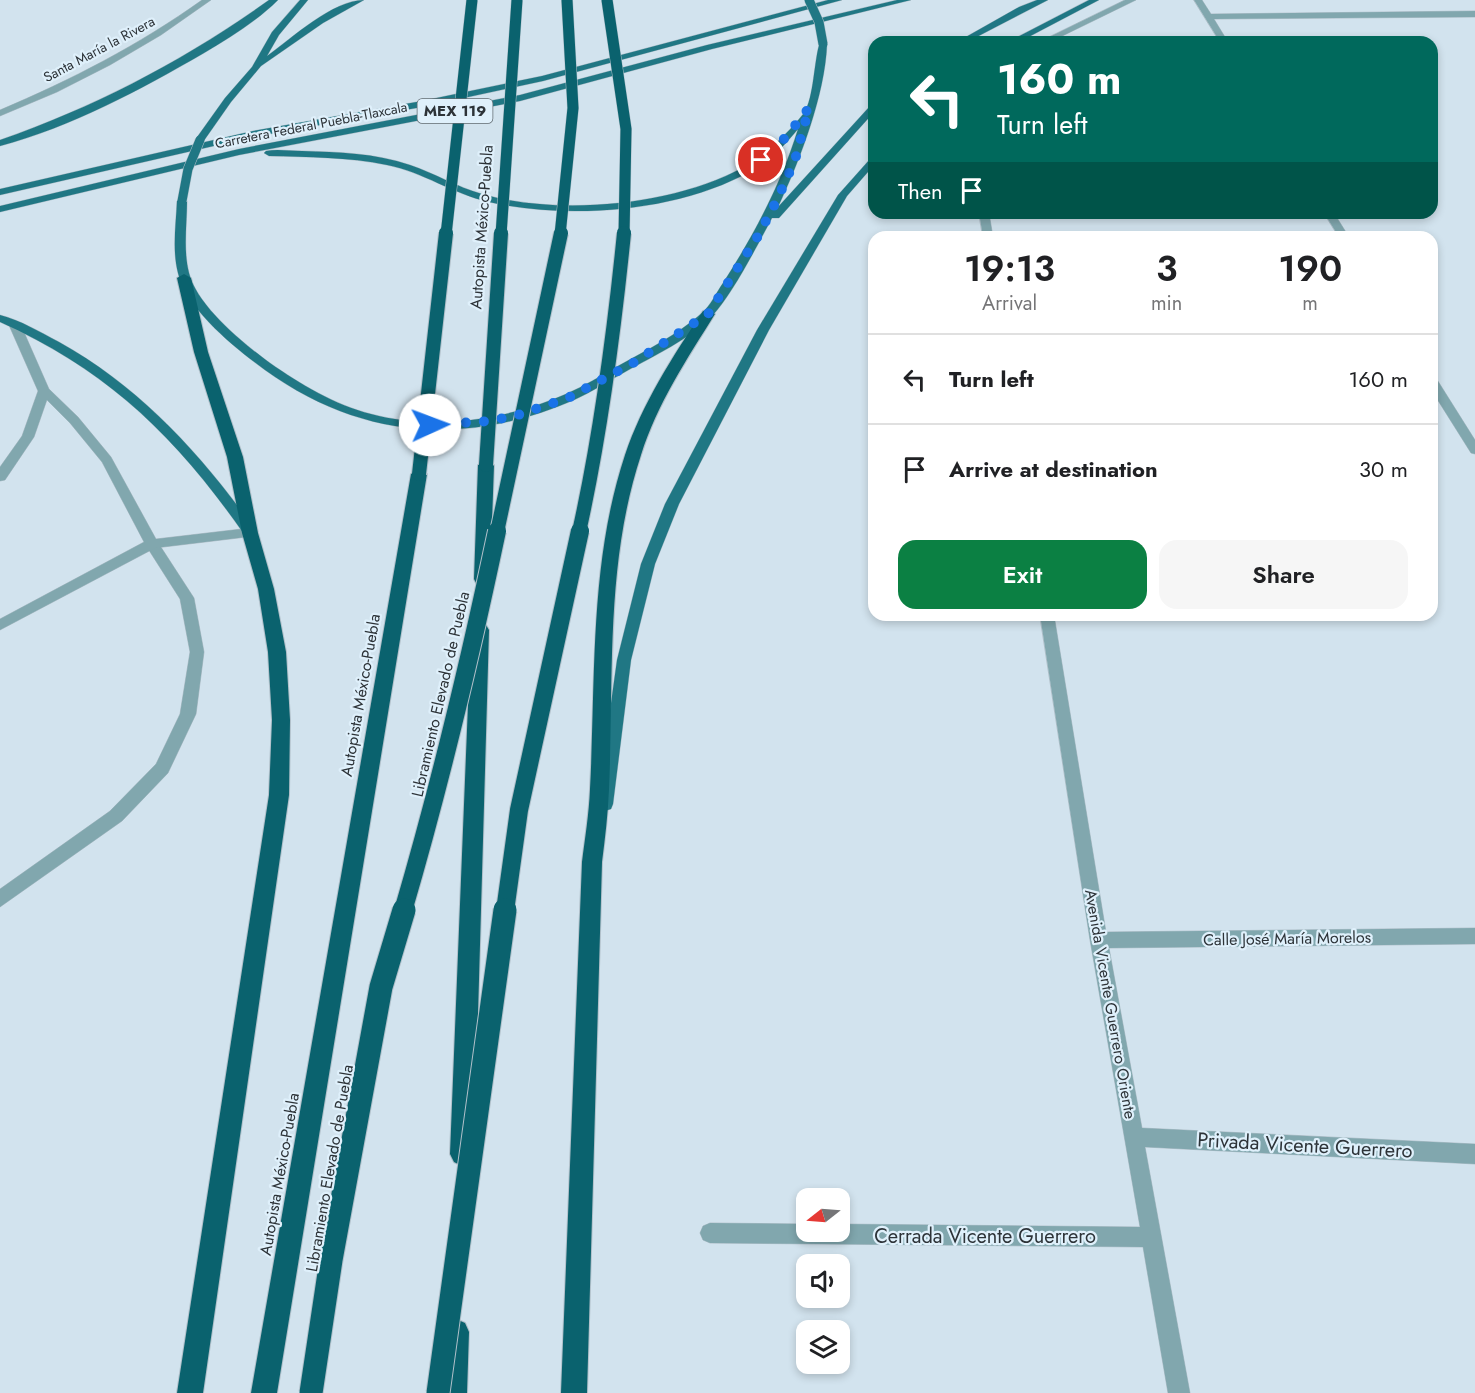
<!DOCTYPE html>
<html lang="en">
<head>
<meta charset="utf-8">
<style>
  :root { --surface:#fff; --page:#f6f6f6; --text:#202124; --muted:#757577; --line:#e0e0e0; --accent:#0b8043 }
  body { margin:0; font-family:Jost,sans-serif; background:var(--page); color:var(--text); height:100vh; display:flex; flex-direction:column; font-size:22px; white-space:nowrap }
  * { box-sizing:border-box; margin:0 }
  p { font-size:20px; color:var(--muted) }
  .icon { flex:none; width:33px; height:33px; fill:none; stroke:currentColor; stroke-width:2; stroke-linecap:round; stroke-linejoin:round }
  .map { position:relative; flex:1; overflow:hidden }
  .details { position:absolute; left:868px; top:231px; width:570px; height:390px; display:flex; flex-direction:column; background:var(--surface); border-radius:18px; box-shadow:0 3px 9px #0003 }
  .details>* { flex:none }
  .banner { position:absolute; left:868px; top:36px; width:570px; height:183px; border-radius:18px; box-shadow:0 3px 9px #0003; background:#00695c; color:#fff; overflow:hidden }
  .needle { width:39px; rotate:253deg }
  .buttons { position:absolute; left:796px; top:1188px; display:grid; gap:12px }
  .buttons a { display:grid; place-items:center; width:54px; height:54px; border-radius:12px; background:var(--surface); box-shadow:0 3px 9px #0003; font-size:30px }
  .pin { position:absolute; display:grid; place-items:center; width:51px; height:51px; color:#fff; margin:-26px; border:3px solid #fff; border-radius:50%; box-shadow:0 2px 6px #0007 }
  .me { position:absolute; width:66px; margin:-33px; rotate:88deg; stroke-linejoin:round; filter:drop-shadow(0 0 4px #0008) }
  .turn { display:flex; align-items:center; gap:21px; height:126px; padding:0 30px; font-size:27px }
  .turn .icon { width:78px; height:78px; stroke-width:2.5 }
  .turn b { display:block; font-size:42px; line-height:51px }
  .then { display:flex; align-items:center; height:57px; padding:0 30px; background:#0003; gap:12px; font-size:22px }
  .eta { display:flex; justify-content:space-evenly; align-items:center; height:102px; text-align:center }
  .eta b { font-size:36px; font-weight:600; line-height:42px }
  .button { display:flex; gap:12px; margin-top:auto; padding:12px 30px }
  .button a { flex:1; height:69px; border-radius:18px; background:var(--accent); color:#fff; font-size:24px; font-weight:600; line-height:69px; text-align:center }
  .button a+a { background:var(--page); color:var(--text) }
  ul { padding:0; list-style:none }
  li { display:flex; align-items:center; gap:18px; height:90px; padding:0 30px; border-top:2px solid var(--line) }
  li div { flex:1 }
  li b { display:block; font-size:22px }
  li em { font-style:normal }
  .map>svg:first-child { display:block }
</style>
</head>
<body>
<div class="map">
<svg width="1475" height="1393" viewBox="0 0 1475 1393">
  <rect width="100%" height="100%" fill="#d2e3ee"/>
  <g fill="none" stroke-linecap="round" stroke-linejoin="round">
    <g stroke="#b1c0ca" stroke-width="1">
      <path id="lane" d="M44,387L50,391L34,437L5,480L0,481V467L22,436L38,391Z
        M152,539L157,541L194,598L204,652L196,714L168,773L122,821L0,907V889L110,811L156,764L180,714L190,652L180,599L145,544Z"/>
    </g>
    <g stroke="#b1c0ca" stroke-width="1">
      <path id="street" d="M202,0H211L161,35L110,65L57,92L0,116V110C71,80 139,45 202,0Z
        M1125,0H1136L1050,42H1039Z
        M1194,0H1202L1211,14L1475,11V17L1214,19L1228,42H1220Z
        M979,213H989L993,237H983Z
        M1324,213H1334L1349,237H1339Z
        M14,320L20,323L49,389L78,417L111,457L156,539L250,528L255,530L257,533L255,536L155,548L0,630V619L144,542L102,462L70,423L38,391L8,323Z
        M1432,377L1436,378L1475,440V454L1471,453L1432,391Z
        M1040,615H1054L1106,932L1475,928V944L1109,948L1142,1128L1475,1144V1164L1145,1147L1190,1393H1168L1143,1247L710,1243L703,1240L700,1233L703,1226L710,1223L807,1224V1232H840V1224L1140,1227L1090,940Z"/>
    </g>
    <g stroke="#b1c0ca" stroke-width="1">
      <path id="primary" d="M269,0H278C257,21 229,38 204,53C140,90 71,127 0,146V140C97,106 185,60 269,0Z
        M300,0H308L279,35L267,56C292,38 333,0 364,0L323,23L261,66L231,102L203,142H197L195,140L225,98L252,67L272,32Z
        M828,0H842L543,81L422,107L253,137L0,195V189L253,131L422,101L542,76Z
        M897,0H911L712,49L520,101L239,155L0,212V206L239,149L520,95L707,45Z
        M1037,0H1048L967,42H957L1019,7Z
        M1089,0H1099L1019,42H1008Z
        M820,42L827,44C825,95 800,160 778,207L871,105L874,104V112L779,218H772C757,246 733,293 713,315C689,340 655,355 625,372C608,381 592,392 574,400C465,447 361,439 265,370C236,349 186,309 178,273C172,250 176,224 177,201L182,198L187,201C187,224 183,250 189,273C197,306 244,344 270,363C300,384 335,405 371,414C435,431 506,420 566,394C584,386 601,376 618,366C647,350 677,335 702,313C711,305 716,293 723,283C754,235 781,184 798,129C785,145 770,161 751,171C678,212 570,220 489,202C453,194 423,172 387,165C348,157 308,157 269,156L264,153L266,151C277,149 290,151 302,151C338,152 375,153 410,165C434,173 457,187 482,194C559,216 673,206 744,167C766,155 789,132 804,113C814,98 814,59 820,42Z
        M874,157V165L847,196L769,330L679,504L655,564L631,660L613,804L611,809L605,811L599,809L597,804L617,660L641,564L665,504L757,330L838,195L871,158Z
        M0,315C20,320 40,332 59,342C140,387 200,453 254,528L256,531L254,534H244C176,437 109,371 0,322Z"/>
    </g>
    <g stroke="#b1c0ca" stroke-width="2">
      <path id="highway" d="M184,274L191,278L208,352L243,457L258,533L274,589L286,652L290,720L289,795L203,1393H177L269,795L272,720L268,652L258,589L242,533L227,457L194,352L177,278Z
        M708,310L715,314C687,359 657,404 641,455C605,564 614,677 609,789C608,814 605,838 602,862L587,1393H561L582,862C585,838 589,814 590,789C596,677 589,564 625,455C642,404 673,356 703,311Z
        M486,460L494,465L490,579L488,583H476L474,579L478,465Z
        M419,469L427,474L277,1393H251L411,474Z
        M480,624L486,625L489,630L474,1154L470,1162L462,1166L454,1162L450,1154L471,630L474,625Z
        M456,1319L465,1323L469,1332L467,1393H441L443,1332L447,1323Z"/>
    </g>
    <use href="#lane" fill="#81a7ae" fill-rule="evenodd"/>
    <use href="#street" fill="#81a7ae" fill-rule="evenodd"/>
    <use href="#primary" fill="#207784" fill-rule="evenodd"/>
    <use href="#highway" fill="#0a626e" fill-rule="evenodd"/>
    <g stroke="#b1c0ca" stroke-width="10" stroke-linecap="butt">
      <path id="primary-bridge" d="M809,0L819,22L823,44
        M182,201L188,169L200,140"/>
    </g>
    <g stroke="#b1c0ca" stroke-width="12" stroke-linecap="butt">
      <path id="highway-bridge-far3" d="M607,0L626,129L624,235
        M446,235L472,0
        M501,235L517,0
        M560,235L573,108L567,0"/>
    </g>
    <g stroke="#b1c0ca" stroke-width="16" stroke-linecap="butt">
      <path id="highway-bridge-far2" d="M486,465L501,233
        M419,474L446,233
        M497,532L561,233
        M579,532C601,433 614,333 624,233"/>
    </g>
    <g stroke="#b1c0ca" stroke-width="20" stroke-linecap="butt">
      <path id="highway-bridge-far1" d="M403,911C440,785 470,659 497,531
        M505,911L519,810L580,531"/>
    </g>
    <g stroke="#b1c0ca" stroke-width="25" stroke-linecap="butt">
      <path id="highway-bridge" d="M311,1393L331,1260L381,987L404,910
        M438,1393L505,910"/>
    </g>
    <use href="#primary-bridge" stroke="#207784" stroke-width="9"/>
    <use href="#highway-bridge-far3" stroke="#0a626e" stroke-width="11"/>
    <use href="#highway-bridge-far2" stroke="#0a626e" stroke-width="14"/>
    <use href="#highway-bridge-far1" stroke="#0a626e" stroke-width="18"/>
    <use href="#highway-bridge" stroke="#0a626e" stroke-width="23"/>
  </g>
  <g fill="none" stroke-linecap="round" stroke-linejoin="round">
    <path stroke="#1a73e8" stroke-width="10" stroke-dasharray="0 18" d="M430,425L490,421L518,415L568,398L633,363L708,314L758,236L777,200L795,160L809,108L785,138L761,160"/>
  </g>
  <g text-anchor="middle" stroke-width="4.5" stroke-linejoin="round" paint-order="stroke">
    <g font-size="14" fill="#2d3338" stroke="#dff0fb">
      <text transform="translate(99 49) rotate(-28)" y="5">Santa María la Rivera</text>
      <text transform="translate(311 125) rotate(-11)" y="5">Carretera Federal Puebla-Tlaxcala</text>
    </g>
    <rect fill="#dff0fb" stroke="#626c72" stroke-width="1.5" x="417.5" y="99" width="75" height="24" rx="4.5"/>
    <g font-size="15" font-weight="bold" fill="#2d3338">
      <text x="455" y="116">MEX 119</text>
    </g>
    <g font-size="16" fill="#2d3338" stroke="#dff0fb">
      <text transform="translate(481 227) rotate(-86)" y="6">Autopista México-Puebla</text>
      <text transform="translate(440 694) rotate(-77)" y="6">Libramiento Elevado de Puebla</text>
      <text transform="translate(360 695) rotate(-80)" y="6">Autopista México-Puebla</text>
      <text transform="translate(1287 938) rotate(-1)" y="6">Calle José María Morelos</text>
      <text transform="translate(1111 1004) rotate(80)" y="6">Avenida Vicente Guerrero Oriente</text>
      <text transform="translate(329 1168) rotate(-80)" y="6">Libramiento Elevado de Puebla</text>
      <text transform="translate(279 1174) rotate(-80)" y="6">Autopista México-Puebla</text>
    </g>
    <g font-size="20" fill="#2d3338" stroke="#dff0fb">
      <text transform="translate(1305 1145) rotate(3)" y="7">Privada Vicente Guerrero</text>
      <text x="985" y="1243">Cerrada Vicente Guerrero</text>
    </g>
  </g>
</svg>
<div class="buttons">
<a><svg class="needle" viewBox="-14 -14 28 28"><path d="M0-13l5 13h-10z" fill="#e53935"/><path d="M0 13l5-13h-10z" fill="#757577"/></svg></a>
<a><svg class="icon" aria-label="sound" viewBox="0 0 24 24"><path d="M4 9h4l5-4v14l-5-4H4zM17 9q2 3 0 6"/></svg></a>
<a><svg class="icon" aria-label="layers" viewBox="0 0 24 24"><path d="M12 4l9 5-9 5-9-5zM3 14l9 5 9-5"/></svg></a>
</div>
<div class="pin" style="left:761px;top:160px;background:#d93025"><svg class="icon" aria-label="arrive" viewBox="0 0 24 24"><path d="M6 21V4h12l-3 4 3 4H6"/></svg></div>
<svg class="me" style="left:430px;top:425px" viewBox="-20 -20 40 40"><circle r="19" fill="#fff"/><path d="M0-13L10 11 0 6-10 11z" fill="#1a73e8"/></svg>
<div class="banner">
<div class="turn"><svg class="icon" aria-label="left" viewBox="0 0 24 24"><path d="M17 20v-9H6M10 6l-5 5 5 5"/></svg><div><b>160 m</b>Turn left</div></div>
<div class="then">Then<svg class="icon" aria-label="arrive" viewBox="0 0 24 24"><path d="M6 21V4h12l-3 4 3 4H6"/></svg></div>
</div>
<section class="details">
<div class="eta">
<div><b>19:13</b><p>Arrival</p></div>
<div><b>3</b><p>min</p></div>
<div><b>190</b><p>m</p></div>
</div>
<ul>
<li><svg class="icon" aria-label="left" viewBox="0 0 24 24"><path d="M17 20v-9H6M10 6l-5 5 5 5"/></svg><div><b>Turn left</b></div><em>160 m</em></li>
<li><svg class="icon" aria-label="arrive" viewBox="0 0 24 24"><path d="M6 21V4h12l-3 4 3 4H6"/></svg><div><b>Arrive at destination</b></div><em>30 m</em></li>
</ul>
<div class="button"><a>Exit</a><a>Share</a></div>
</section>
</div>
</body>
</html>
